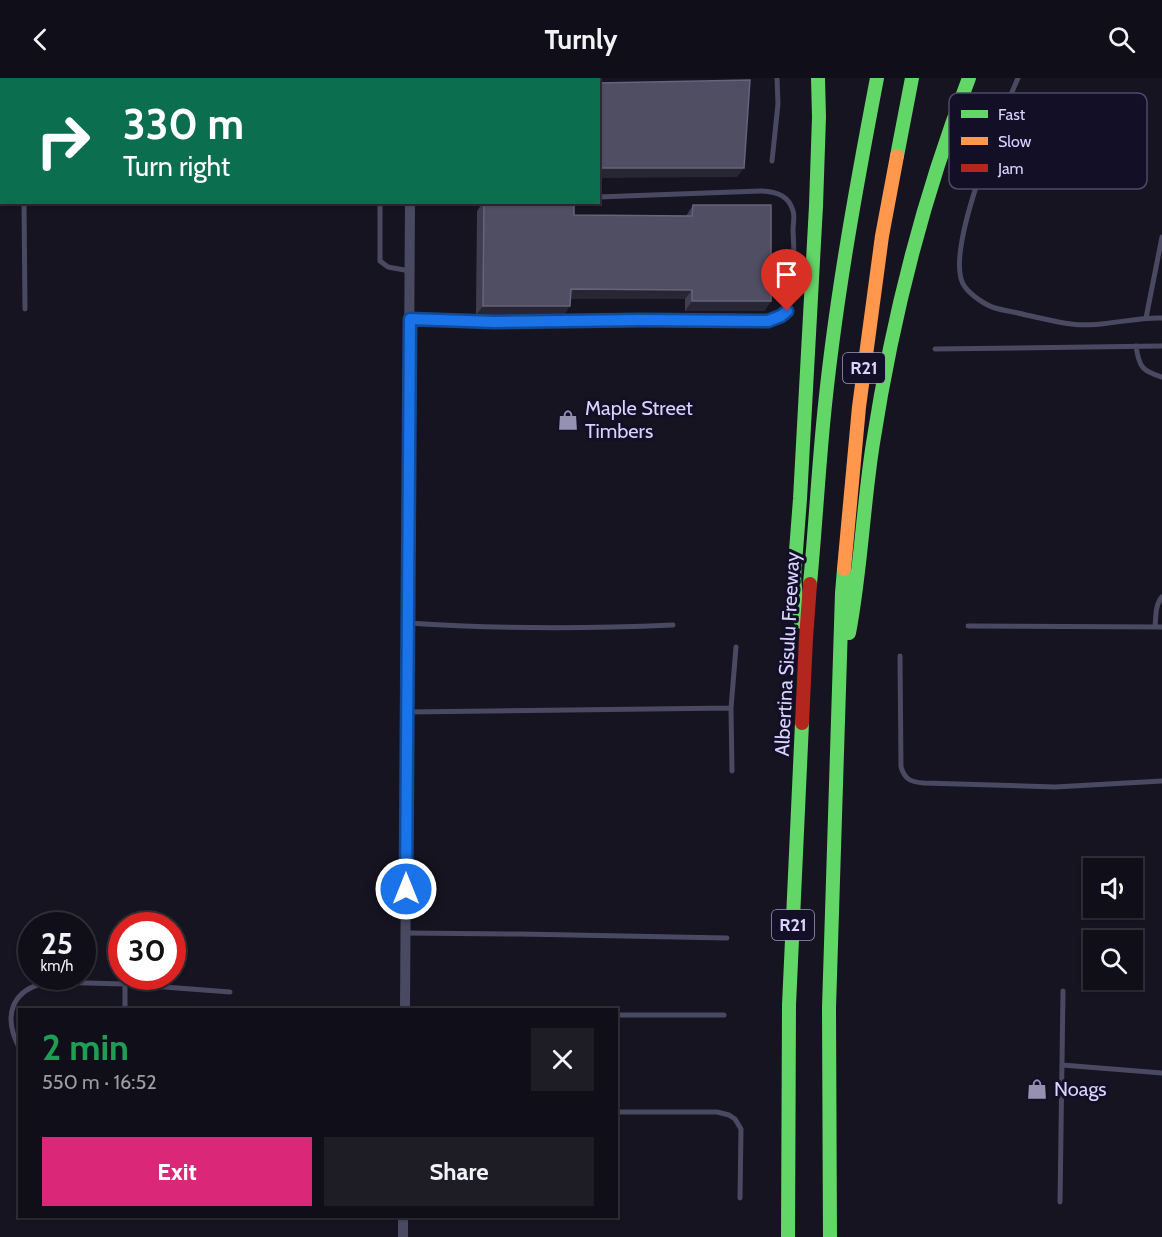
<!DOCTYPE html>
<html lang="en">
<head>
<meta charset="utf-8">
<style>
  :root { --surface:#100f19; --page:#1e1d26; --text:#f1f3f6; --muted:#9c9ca2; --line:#302f38; --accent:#db2777 }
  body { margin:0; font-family:Cabin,sans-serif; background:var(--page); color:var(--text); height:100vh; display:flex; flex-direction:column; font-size:22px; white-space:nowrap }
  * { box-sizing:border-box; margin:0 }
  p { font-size:20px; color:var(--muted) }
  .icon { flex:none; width:33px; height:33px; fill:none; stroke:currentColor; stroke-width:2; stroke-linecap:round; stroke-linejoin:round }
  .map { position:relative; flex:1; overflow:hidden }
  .details { position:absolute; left:18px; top:930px; width:600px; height:210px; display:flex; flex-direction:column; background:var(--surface); border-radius:0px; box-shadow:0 2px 4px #0004,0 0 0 2px var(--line) }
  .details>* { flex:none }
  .banner { position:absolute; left:0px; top:0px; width:600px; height:126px; box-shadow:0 2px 4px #0004,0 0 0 2px var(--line); background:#0b6e4f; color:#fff; overflow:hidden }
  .tools { position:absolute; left:1083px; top:780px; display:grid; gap:12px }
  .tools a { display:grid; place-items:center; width:60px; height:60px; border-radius:0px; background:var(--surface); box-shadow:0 2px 4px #0004,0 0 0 2px var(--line); font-size:30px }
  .speed { position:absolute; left:18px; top:834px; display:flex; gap:12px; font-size:30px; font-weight:700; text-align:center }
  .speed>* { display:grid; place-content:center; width:78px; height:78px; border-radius:50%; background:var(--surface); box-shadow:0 2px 4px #0004,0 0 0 2px var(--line); line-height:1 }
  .speed small { font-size:15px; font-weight:400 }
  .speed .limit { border:9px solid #d22; background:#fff; color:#111 }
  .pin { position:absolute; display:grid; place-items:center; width:51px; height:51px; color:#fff; margin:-62px -26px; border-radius:50% 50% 50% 0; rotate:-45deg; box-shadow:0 0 6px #0007 }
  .pin .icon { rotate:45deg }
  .me { position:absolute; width:66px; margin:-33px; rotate:0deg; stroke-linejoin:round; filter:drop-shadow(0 0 4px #0008) }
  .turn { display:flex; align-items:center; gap:21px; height:126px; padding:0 24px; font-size:27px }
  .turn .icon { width:78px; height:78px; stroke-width:2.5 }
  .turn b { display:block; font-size:42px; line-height:51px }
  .round { display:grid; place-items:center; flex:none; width:63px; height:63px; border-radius:0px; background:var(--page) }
  .headline { display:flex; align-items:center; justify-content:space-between; height:102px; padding:0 24px }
  h1 { font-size:36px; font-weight:700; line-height:45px; color:#1e9e55 }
  .primary-button { display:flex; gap:12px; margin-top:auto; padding:12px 24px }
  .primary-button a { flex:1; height:69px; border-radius:0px; background:var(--accent); color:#fff; font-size:24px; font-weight:700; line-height:69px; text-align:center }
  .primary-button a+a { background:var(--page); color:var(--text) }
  header { display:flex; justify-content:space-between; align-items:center; height:78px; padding:0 24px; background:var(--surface); font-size:27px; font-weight:700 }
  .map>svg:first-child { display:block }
</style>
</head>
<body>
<header><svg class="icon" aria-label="back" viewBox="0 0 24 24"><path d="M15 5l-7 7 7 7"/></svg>Turnly<svg class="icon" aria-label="search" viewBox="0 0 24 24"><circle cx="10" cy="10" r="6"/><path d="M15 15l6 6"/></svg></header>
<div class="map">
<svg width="1162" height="1159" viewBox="0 0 1162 1159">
  <rect width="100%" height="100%" fill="#161421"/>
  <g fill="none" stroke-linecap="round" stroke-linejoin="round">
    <path stroke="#4a4962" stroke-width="5" d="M380,0V2
      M1018,0C1003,35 941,179 965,209C971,217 985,227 995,230C1005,233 1016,234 1026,237C1041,240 1056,244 1071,246C1101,250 1132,239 1162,240
      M26,2V0
      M772,83L778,26L777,0
      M24,124L25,231
      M380,124V183L388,189L410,193
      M1146,240L1162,159
      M409,241L495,244L641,242L768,243C776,241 783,239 787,231C796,216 794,170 793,152C793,146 795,138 793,133C789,117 774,113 760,113L598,119
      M1136,268C1139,289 1142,293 1162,299
      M935,271L1162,268
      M408,545C497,551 585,551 673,547
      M968,548L1162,549
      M1155,549C1156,539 1155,527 1162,519
      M900,578L901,689C905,702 911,704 924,705L1055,709L1162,703
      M407,634L731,630
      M732,693L731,630L736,569
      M405,855L520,856L727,860
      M125,932V906
      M616,937H724
      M20,971C2,938 11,911 49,904L125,906L230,914
      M1062,987L1162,995
      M616,1034H717L729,1037L735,1041L741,1051L740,1120
      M1060,1124L1063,913"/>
    <path stroke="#4a4962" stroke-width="10" d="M411,2V0
      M405,932L410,124
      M403,1159V1138"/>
    <path stroke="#63d668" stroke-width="14" d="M897,78L912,0
      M810,506C815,453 818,400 823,347C834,230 855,115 877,0
      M801,544L796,520L794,499L800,421L816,128L819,39L818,0
      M849,555C861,492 863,428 873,365C892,242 924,116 969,0
      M788,1159L789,927L802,645
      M830,1159L829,930L842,515L844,491"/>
    <path stroke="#ff974d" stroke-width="14" d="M844,491L859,329L882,158L897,78"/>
    <path stroke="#b3261e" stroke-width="14" d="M802,645L806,560L810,506"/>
  </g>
  <path fill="#403d50" d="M483,124H574V137L686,138L693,127L771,223L764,233H685V221H570L564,238L476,237L477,133Z"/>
  <path fill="#282635" d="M598,90H744L737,99L598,100Z
    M571,211L692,212L685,221H564Z
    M692,223H771L764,233H685Z
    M483,228H570L564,238L476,237Z"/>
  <path fill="#504e63" stroke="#66637b" stroke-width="1.5" d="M750,2L744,90H598V5Z
    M484,124H574V137L692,138L693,127H771V223H692V212L571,211L570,228H483Z"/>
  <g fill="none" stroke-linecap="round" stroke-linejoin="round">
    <g stroke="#114b97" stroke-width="15">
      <path id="route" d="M406,811L410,241L495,244L641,242L768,243L781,238L787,233"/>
    </g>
    <use href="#route" stroke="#1a73e8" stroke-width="10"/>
  </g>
  <defs>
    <g id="shop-bare" transform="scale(1.62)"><path d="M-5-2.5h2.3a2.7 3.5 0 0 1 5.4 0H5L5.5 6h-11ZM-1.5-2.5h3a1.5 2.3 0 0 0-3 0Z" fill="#9591b1" stroke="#130f26" stroke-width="2.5" paint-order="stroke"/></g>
  </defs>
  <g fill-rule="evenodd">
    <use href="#shop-bare" x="568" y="342"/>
    <use href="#shop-bare" x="1037" y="1011"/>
  </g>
  <g text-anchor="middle" stroke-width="6" stroke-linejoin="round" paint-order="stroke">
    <g fill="#130f26" stroke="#9e99be" stroke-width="1.5">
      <rect x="843" y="275" width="42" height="30" rx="4.5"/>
      <rect x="772" y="832" width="42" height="30" rx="4.5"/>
    </g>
    <g font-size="18" font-weight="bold" fill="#d9d4ff">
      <text x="864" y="296">R21</text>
      <text x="793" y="853">R21</text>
    </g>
    <g font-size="20" fill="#d9d4ff" stroke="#130f26" text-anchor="start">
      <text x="585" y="337">Maple Street<tspan x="585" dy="23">Timbers</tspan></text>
      <text x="1054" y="1018">Noags</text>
    </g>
    <g font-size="20" fill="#d9d4ff" stroke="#130f26">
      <text transform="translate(787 576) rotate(-87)" y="7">Albertina Sisulu Freeway</text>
    </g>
  </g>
  <rect x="949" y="15" width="198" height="96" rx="9" fill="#130f26" stroke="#4e4a67" stroke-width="1.5"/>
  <rect x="961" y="32" width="27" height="8" fill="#63d668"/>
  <rect x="961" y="59" width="27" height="8" fill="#ff974d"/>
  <rect x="961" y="86" width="27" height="8" fill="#b3261e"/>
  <g font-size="16" fill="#d9d4ff">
    <text x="998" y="42">Fast</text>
    <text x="998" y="69">Slow</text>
    <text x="998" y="96">Jam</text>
  </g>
</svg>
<div class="tools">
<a><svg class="icon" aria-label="sound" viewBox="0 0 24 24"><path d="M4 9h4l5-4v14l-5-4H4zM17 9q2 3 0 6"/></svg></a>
<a><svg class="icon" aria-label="search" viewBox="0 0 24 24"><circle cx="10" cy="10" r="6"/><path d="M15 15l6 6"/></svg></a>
</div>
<div class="speed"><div>25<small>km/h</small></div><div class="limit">30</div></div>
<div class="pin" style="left:787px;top:233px;background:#d93025"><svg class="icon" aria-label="arrive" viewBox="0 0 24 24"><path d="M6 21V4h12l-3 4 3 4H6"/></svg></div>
<svg class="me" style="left:406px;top:811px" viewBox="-20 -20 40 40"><circle r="17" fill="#1a73e8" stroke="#fff" stroke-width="3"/><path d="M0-11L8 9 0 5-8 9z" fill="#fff"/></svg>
<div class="banner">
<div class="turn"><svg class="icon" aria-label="right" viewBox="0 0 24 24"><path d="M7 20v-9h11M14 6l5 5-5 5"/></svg><div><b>330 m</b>Turn right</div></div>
</div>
<section class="details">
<div class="headline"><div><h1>2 min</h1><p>550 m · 16:52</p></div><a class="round"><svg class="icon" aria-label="close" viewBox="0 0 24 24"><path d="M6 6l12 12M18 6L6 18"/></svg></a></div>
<div class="primary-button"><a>Exit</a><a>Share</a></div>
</section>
</div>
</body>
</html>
